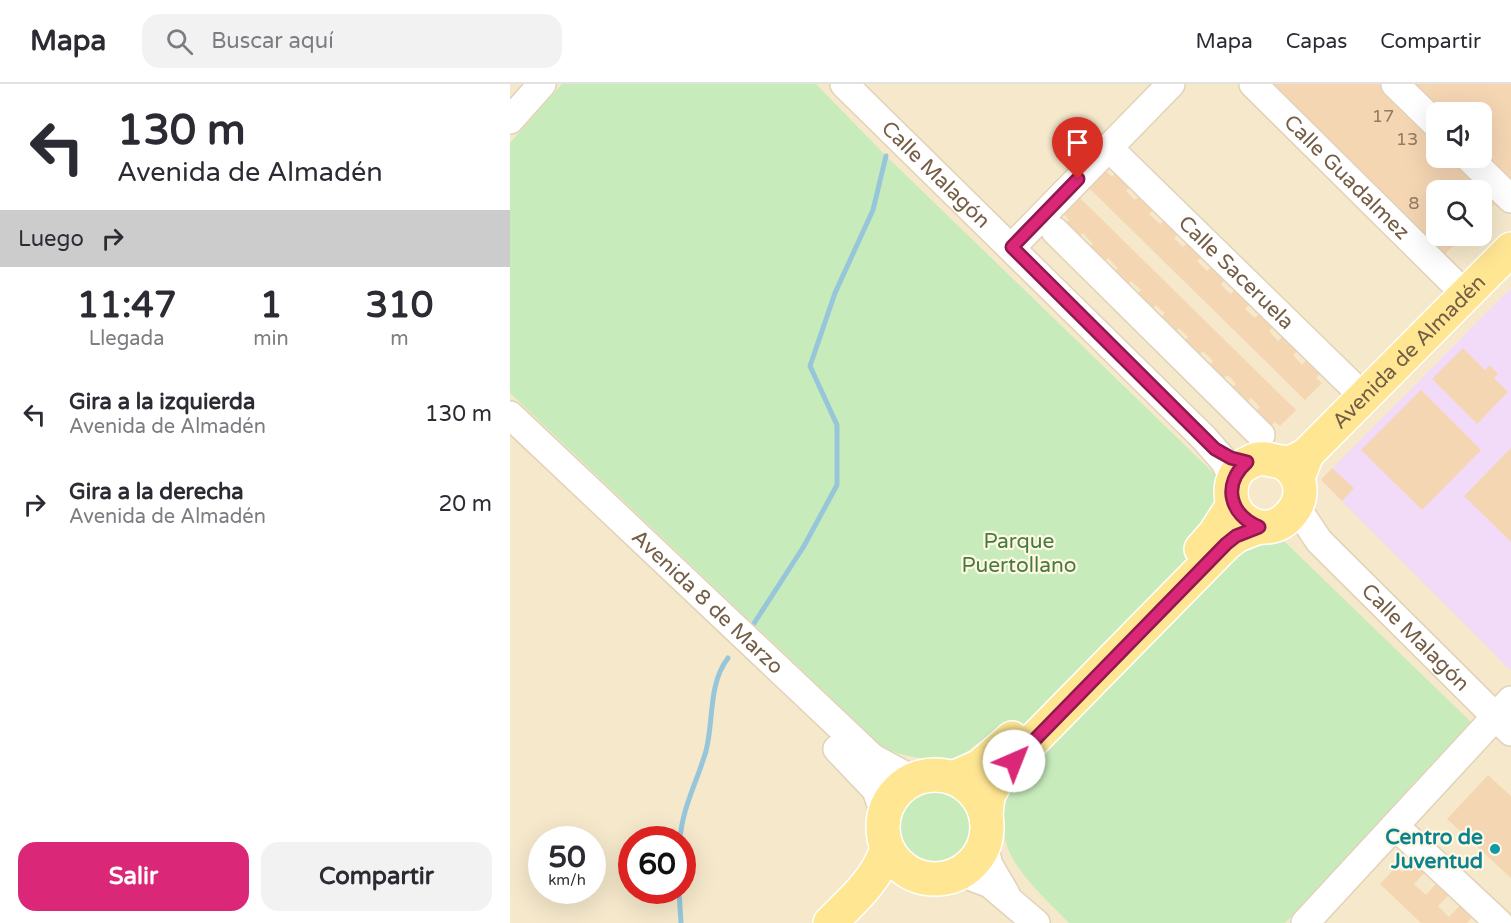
<!DOCTYPE html>
<html lang="es">
<head>
<meta charset="utf-8">
<style>
  :root { --surface:#fff; --page:#f2f2f3; --text:#2b2b33; --muted:#7c7c81; --line:#e1e1e2; --accent:#db2777 }
  body { margin:0; font-family:"Varela Round",sans-serif; background:var(--page); color:var(--text); height:100vh; display:flex; flex-direction:column; font-size:22px; white-space:nowrap }
  * { box-sizing:border-box; margin:0 }
  p { font-size:20px; color:var(--muted) }
  .icon { flex:none; width:33px; height:33px; fill:none; stroke:currentColor; stroke-width:2; stroke-linecap:round; stroke-linejoin:round }
  .map { position:relative; flex:1; overflow:hidden }
  .panel { display:flex; flex-direction:column; background:var(--surface); width:510px }
  .panel>* { flex:none }
  .top-card { background:#fff; color:var(--text); overflow:hidden }
  .fabs { position:absolute; left:916px; top:18px; display:grid; gap:12px }
  .fabs a { display:grid; place-items:center; width:66px; height:66px; border-radius:12px; background:var(--surface); box-shadow:0 6px 24px #0002; font-size:30px }
  .speed { position:absolute; left:18px; top:742px; display:flex; gap:12px; font-size:30px; font-weight:700; text-align:center }
  .speed>* { display:grid; place-content:center; width:78px; height:78px; border-radius:50%; background:var(--surface); box-shadow:0 6px 24px #0002; line-height:1 }
  .speed small { font-size:15px; font-weight:400 }
  .speed .limit { border:9px solid #d22; background:#fff; color:#111 }
  .pin { position:absolute; display:grid; place-items:center; width:51px; height:51px; color:#fff; margin:-62px -26px; border-radius:50% 50% 50% 0; rotate:-45deg; box-shadow:0 0 6px #0007 }
  .pin .icon { rotate:45deg }
  .me { position:absolute; width:66px; margin:-33px; rotate:44deg; stroke-linejoin:round; filter:drop-shadow(0 0 4px #0008) }
  .turn { display:flex; align-items:center; gap:21px; height:126px; padding:0 18px; font-size:27px }
  .turn .icon { width:78px; height:78px; stroke-width:2.5 }
  .turn b { display:block; font-size:42px; line-height:51px }
  .then { display:flex; align-items:center; height:57px; padding:0 18px; background:#0003; gap:12px; font-size:22px }
  .eta { display:flex; justify-content:space-evenly; align-items:center; height:102px; text-align:center }
  .eta b { font-size:36px; font-weight:700; line-height:42px }
  .action { display:flex; gap:12px; margin-top:auto; padding:12px 18px }
  .action a { flex:1; height:69px; border-radius:18px; background:var(--accent); color:#fff; font-size:24px; font-weight:700; line-height:69px; text-align:center }
  .action a+a { background:var(--page); color:var(--text) }
  ul { padding:0; list-style:none }
  li { display:flex; align-items:center; gap:18px; height:90px; padding:0 18px }
  li div { flex:1 }
  li b { display:block; font-size:22px }
  li em { font-style:normal }
  header { display:flex; align-items:center; gap:36px; box-sizing:border-box; height:84px; padding:0 30px; background:var(--surface); border-bottom:2px solid var(--line) }
  header strong { font-size:28px }
  nav { display:flex; gap:33px; margin-inline-start:auto; font-size:21px }
  .search { width:420px; height:54px; background:var(--page); display:flex; align-items:center; gap:15px; box-sizing:border-box; padding:0 21px; border-radius:18px; color:var(--muted); font-size:22px }
  main { display:flex; flex:1; min-height:0 }
  .map>svg:first-child { display:block }
</style>
</head>
<body>
<header>
<strong>Mapa</strong>
<div class="search"><svg class="icon" aria-label="search" viewBox="0 0 24 24"><circle cx="10" cy="10" r="6"/><path d="M15 15l6 6"/></svg>Buscar aquí</div>
<nav><a>Mapa</a><a>Capas</a><a>Compartir</a></nav>
</header>
<main>
<section class="panel">
<div class="top-card">
<div class="turn"><svg class="icon" aria-label="left" viewBox="0 0 24 24"><path d="M17 20v-9H6M10 6l-5 5 5 5"/></svg><div><b>130 m</b>Avenida de Almadén</div></div>
<div class="then">Luego<svg class="icon" aria-label="right" viewBox="0 0 24 24"><path d="M7 20v-9h11M14 6l5 5-5 5"/></svg></div>
</div>
<div class="eta">
<div><b>11:47</b><p>Llegada</p></div>
<div><b>1</b><p>min</p></div>
<div><b>310</b><p>m</p></div>
</div>
<ul>
<li><svg class="icon" aria-label="left" viewBox="0 0 24 24"><path d="M17 20v-9H6M10 6l-5 5 5 5"/></svg><div><b>Gira a la izquierda</b><p>Avenida de Almadén</p></div><em>130 m</em></li>
<li><svg class="icon" aria-label="right" viewBox="0 0 24 24"><path d="M7 20v-9h11M14 6l5 5-5 5"/></svg><div><b>Gira a la derecha</b><p>Avenida de Almadén</p></div><em>20 m</em></li>
</ul>
<div class="action"><a>Salir</a><a>Compartir</a></div>
</section>
<div class="map">
<svg width="1001" height="839" viewBox="0 0 1001 839">
  <rect width="100%" height="100%" fill="#fef6dd"/>
  <path fill="#f5e8cb" fill-rule="evenodd" d="M0,0H1001V839H0ZM927,28H972V74H927ZM927,106H972V152H927ZM32,756H82V807H32ZM122,756H172V807H122Z"/>
  <path fill="#f2dbf9" d="M1001,204V585L1000,586L811,396Z"/>
  <path fill="#c8ebbc" d="M52,0H306L376,72L963,640L775,839H559C515,794 470,759 506,693L470,658C463,662 457,669 450,672C428,681 397,672 376,666L0,309V59Z
    M387 743a38 38 0 1 1 76 0a38 38 0 1 1-76 0Z"/>
  <g fill="none" stroke-linecap="round" stroke-linejoin="round">
    <path stroke="#97c6da" stroke-width="5" d="M243,541L294,462L327,401V341L300,282L325,209L363,126L376,72
      M170,756C172,724 187,698 196,667C204,636 198,600 218,574
      M169,807L171,839"/>
  </g>
  <path fill="#f5d6b3" d="M756,0H869L927,57V74H942L987,118L972,133V106H927V152H953L932,173Z
    M898,0H1001V100L972,72V28H928Z
    M609,85L624,99L616,107L625,116L633,108L647,122L639,130L650,140L657,133L671,147L664,154L673,163L680,156L694,170L687,177L697,187L704,179L718,193L711,200L716,206L721,210L728,203L742,217L735,225L745,234L752,227L766,240L759,247L768,257L775,250L790,264L783,271L792,281L799,273L813,287L806,294L812,299L795,316L579,104L596,87L602,93Z
    M570,114L786,326L770,342L765,338L757,345L743,331L750,323L741,314L733,322L719,307L726,300L722,295L717,291L710,298L696,285L703,277L693,267L686,275L671,261L678,253L669,244L662,252L648,237L655,229L650,225L646,221L638,228L624,214L631,206L621,197L614,204L600,191L608,184L598,174L591,182L576,167L583,160L573,149L566,157L551,143L559,136L554,130Z
    M953,264L975,286L980,281L988,290L984,294L998,308L967,340L922,295Z
    M911,306L971,366L912,426L851,366Z
    M1001,364V458L954,412Z
    M822,384L844,404L832,417L811,396Z
    M978,691L1001,712V794L937,735Z
    M906,774L918,785L904,800L916,811L929,796L942,808L928,822L939,833L953,818L965,830L957,839H911L870,800L886,783L892,788Z"/>
  <g fill="none" stroke-linecap="round" stroke-linejoin="round">
    <g stroke="#e2d2b9" stroke-width="30">
      <g id="minor">
        <path id="s1" d="M334,0L694,354L715,378L723,396"/>
        <path id="s2" d="M743,0L956,211"/>
        <path d="M885,0L927,41"/>
        <path d="M0,36L32,0"/>
        <path id="s3" d="M599,64L855,314"/>
        <path d="M959,74L1001,115"/>
        <path d="M545,147L751,351"/>
        <path d="M502,163L661,0"/>
        <path id="s4" d="M0,331L363,674L402,695"/>
        <path id="s5" d="M787,424L809,457L1001,648"/>
        <path d="M327,665L366,706L374,729"/>
        <path d="M885,742L989,839"/>
        <path d="M474,762L479,781L496,810"/>
        <path d="M451,789L480,800L526,839"/>
        <path d="M795,839L1001,616"/>
      </g>
    </g>
    <g stroke="#fff" stroke-width="36">
      <g id="major">
        <path d="M775,380C815,408 766,467 731,433C724,426 721,417 721,408C721,395 728,383 740,378C755,370 765,380 780,378C786,377 792,373 797,370"/>
        <path id="s6" d="M788,394L797,370L1001,165"/>
        <path d="M691,465L705,449L723,421"/>
        <circle cx="425" cy="743" r="52"/>
        <path d="M443,694L470,682L502,654"/>
        <path d="M476,730L478,712L490,690L716,460L726,452L749,443"/>
        <path d="M320,839C343,816 367,796 377,764"/>
      </g>
    </g>
    <use href="#minor" stroke="#fff" stroke-width="27"/>
    <use href="#major" stroke="#ffe693" stroke-width="33"/>
  </g>
  <g fill="none" stroke-linecap="round" stroke-linejoin="round">
    <g stroke="#8e194d" stroke-width="15">
      <path id="route" d="M504,677L716,460L726,452L749,443C719,430 712,400 737,378L721,374L705,365L502,163L568,95"/>
    </g>
    <use href="#route" stroke="#db2777" stroke-width="10"/>
  </g>
  <circle fill="#0f9aa8" stroke="#fff8e5" stroke-width="2" cx="985" cy="765" r="6"/>
  <g text-anchor="middle" stroke-width="4.5" stroke-linejoin="round" paint-order="stroke">
    <g font-size="18" fill="#947a60">
      <text x="873" y="38">17</text>
      <text x="897" y="61">13</text>
      <text x="904" y="125">8</text>
    </g>
    <g font-size="21" fill="#745c45" stroke="#fff8e5">
      <text dy="7" stroke="none"><textPath href="#s1" startOffset="129">Calle Malagón</textPath></text>
      <text dy="7" stroke="none"><textPath href="#s2" startOffset="132">Calle Guadalmez</textPath></text>
      <text dy="7" stroke="none"><textPath href="#s3" startOffset="178">Calle Saceruela</textPath></text>
      <text dy="7" stroke="none"><textPath href="#s6" startOffset="170">Avenida de Almadén</textPath></text>
      <text dy="7" stroke="none"><textPath href="#s4" startOffset="272">Avenida 8 de Marzo</textPath></text>
      <text dy="7" stroke="none"><textPath href="#s5" startOffset="176">Calle Malagón</textPath></text>
    </g>
    <g font-size="21" fill="#467b3c" stroke="#fff8e5">
      <text x="509" y="464">Parque<tspan x="509" dy="24">Puertollano</tspan></text>
    </g>
    <g font-size="21" font-weight="bold" fill="#0d838f" stroke="#fff8e5" text-anchor="end">
      <text x="973" y="760">Centro de<tspan x="973" dy="24">Juventud</tspan></text>
    </g>
  </g>
</svg>
<div class="fabs">
<a><svg class="icon" aria-label="sound" viewBox="0 0 24 24"><path d="M4 9h4l5-4v14l-5-4H4zM17 9q2 3 0 6"/></svg></a>
<a><svg class="icon" aria-label="search" viewBox="0 0 24 24"><circle cx="10" cy="10" r="6"/><path d="M15 15l6 6"/></svg></a>
</div>
<div class="speed"><div>50<small>km/h</small></div><div class="limit">60</div></div>
<div class="pin" style="left:568px;top:95px;background:#d93025"><svg class="icon" aria-label="arrive" viewBox="0 0 24 24"><path d="M6 21V4h12l-3 4 3 4H6"/></svg></div>
<svg class="me" style="left:504px;top:677px" viewBox="-20 -20 40 40"><circle r="19" fill="#fff"/><path d="M0-13L10 11 0 6-10 11z" fill="#db2777"/></svg>
</div>
</main>
</body>
</html>
